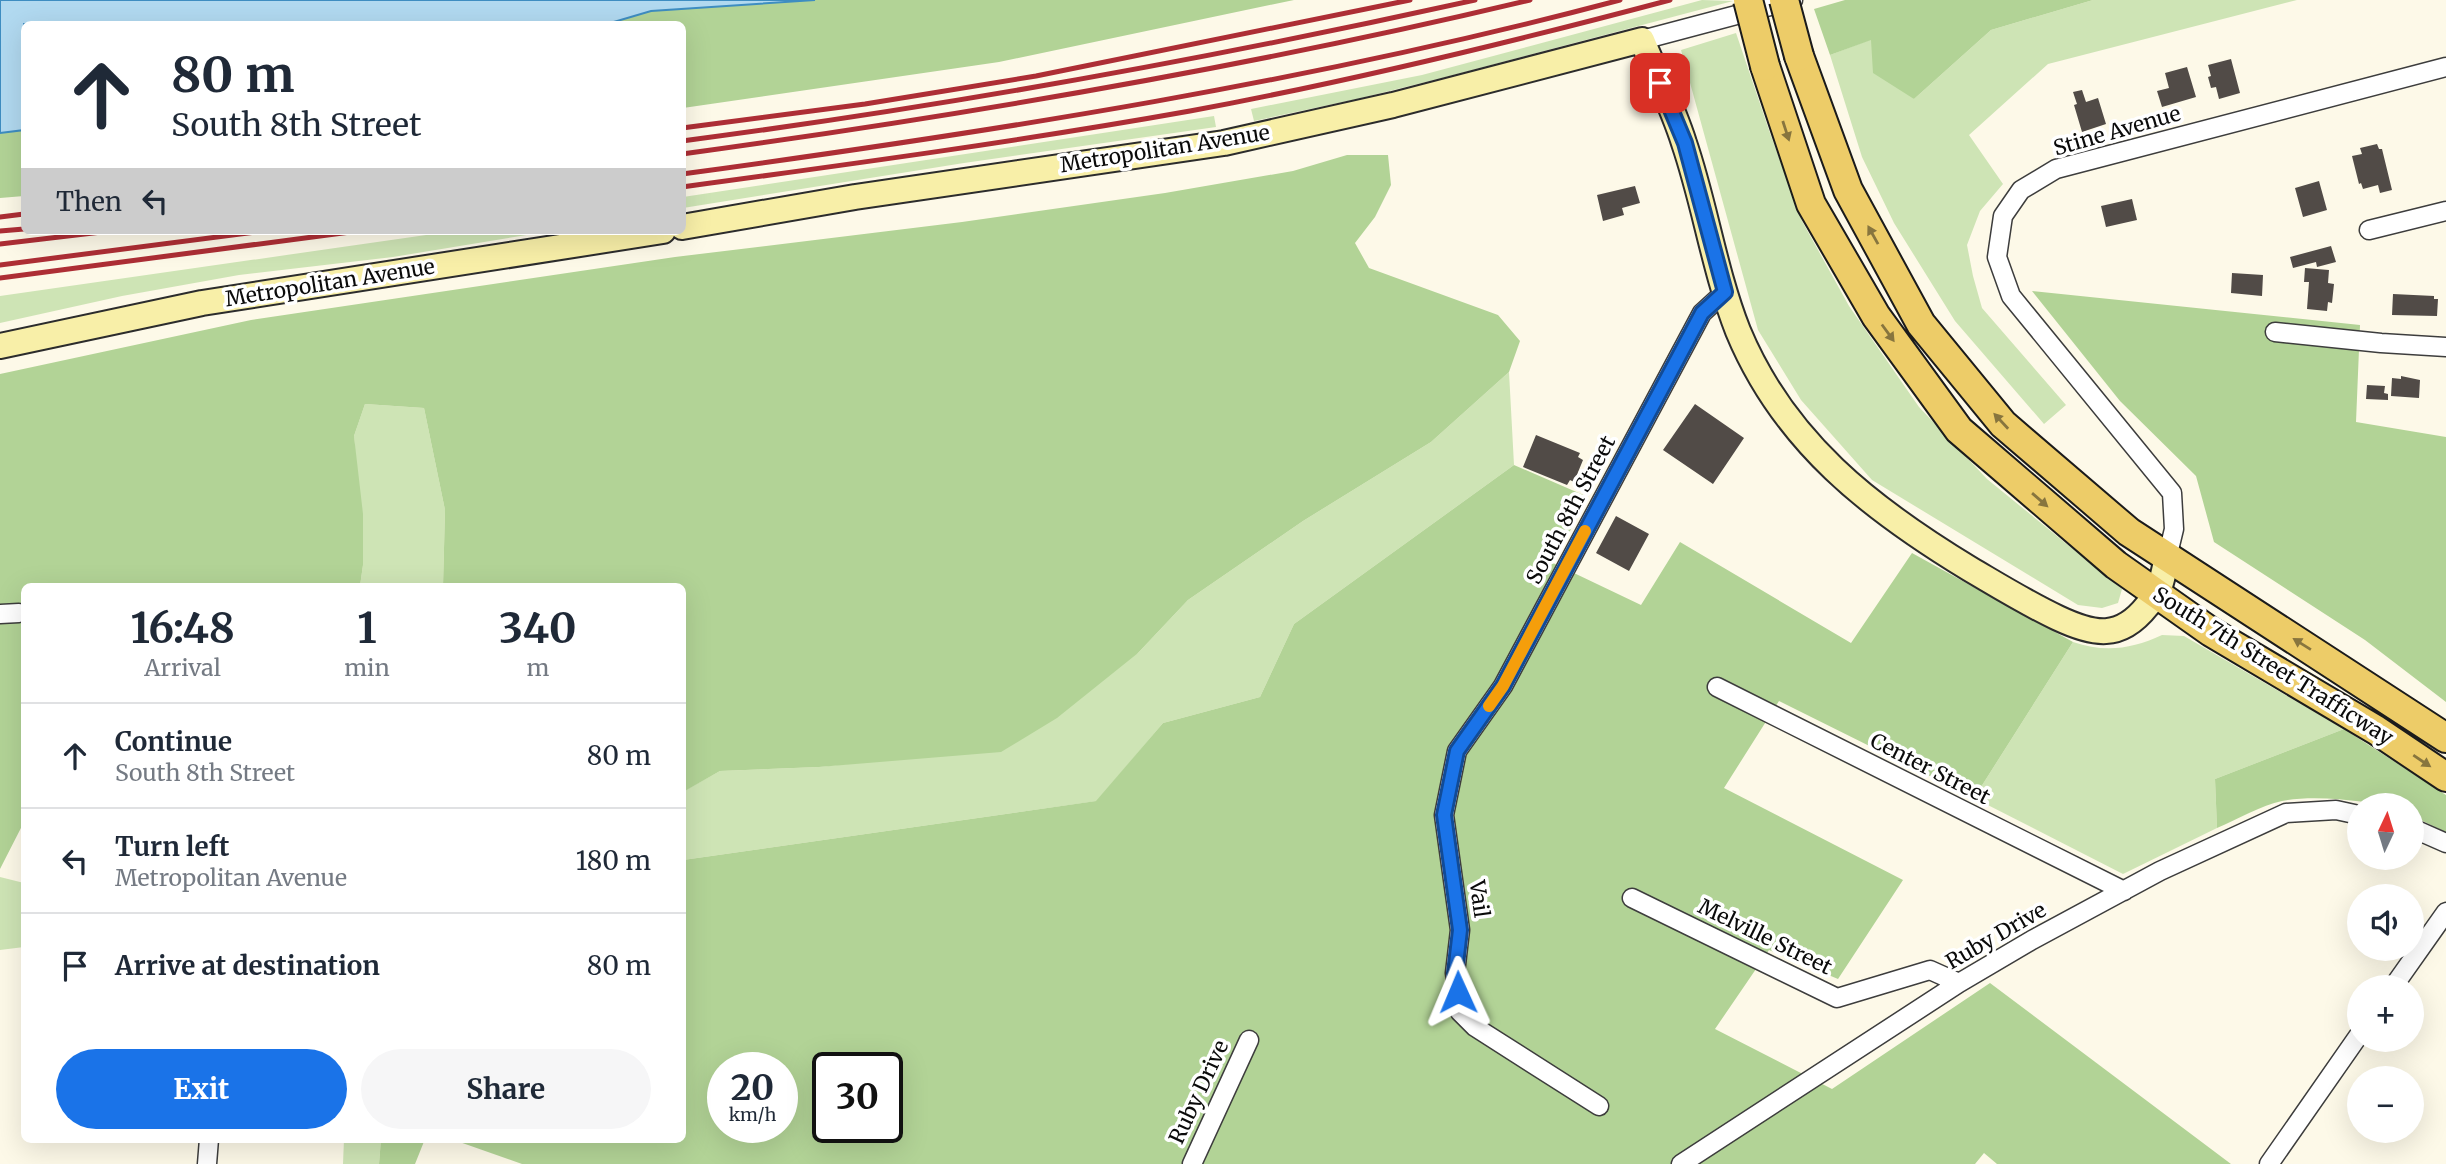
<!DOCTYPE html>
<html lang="en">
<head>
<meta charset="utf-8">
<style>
  :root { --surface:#fff; --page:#f6f6f7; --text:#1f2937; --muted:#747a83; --line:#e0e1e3; --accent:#1a73e8 }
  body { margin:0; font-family:Merriweather,serif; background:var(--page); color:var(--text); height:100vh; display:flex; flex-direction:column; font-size:26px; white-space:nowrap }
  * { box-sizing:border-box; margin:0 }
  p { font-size:23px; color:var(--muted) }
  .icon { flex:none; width:38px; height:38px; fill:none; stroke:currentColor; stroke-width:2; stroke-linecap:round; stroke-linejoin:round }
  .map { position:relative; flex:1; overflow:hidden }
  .drawer { position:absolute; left:21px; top:583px; width:665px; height:560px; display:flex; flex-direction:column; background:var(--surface); border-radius:10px; box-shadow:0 7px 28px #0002 }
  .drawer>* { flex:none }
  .guide { position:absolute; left:21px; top:21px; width:665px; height:214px; border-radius:10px; box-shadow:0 7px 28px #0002; background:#fff; color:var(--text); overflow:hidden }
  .needle { width:46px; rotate:4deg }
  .controls { position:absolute; left:2347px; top:793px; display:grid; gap:14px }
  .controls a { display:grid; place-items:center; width:77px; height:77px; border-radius:50%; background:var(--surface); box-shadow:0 7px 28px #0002; font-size:35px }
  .speed { position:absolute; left:707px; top:1052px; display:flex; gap:14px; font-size:35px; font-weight:700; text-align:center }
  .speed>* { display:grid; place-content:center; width:91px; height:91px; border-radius:50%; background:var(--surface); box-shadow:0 7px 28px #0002; line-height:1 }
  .speed small { font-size:18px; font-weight:400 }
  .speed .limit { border:4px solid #111; border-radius:10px; background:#fff; color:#111 }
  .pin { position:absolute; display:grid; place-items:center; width:60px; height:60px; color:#fff; margin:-30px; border-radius:14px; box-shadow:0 4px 10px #0006 }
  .me { position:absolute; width:77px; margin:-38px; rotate:359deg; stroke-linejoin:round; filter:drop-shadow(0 0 5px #0008) }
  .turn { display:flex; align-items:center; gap:24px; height:147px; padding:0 35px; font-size:32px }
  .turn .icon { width:91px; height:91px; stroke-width:2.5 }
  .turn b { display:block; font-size:49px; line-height:60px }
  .then { display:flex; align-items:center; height:66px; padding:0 35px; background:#0003; gap:14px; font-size:26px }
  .eta { display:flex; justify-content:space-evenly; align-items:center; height:119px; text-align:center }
  .eta b { font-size:42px; font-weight:700; line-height:49px }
  .cta { display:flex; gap:14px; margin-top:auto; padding:14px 35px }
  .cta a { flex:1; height:80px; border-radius:42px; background:var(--accent); color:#fff; font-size:28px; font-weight:700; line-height:80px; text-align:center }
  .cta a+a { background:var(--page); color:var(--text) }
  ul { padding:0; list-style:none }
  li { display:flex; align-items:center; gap:21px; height:105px; padding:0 35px; border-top:2px solid var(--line) }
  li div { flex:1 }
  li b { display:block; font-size:26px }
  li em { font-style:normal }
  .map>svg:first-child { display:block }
</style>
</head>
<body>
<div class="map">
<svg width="2446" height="1164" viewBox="0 0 2446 1164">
  <rect width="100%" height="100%" fill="#fdf9e8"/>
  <path fill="#cee4b5" d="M1702,0L1733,1L1442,78L1357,99L1254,121L1251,109L1422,75Z
    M2093,0H2297L2048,64L1969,135L2003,184L1980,211L1967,245L1973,276L1982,308L2066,405L2044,424L1955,321L1894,223L1862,157L1830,55L1872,39L1914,99L1991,30Z
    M1736,33L1770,133L1802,221L1849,306L1919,407L1987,479L2122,589L2118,603L2102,608L2078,605L1872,480L1801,400L1758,330L1681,50Z
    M1214,116L1216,127L964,163L683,208V197Z
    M454,231H551L393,257L239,275L122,296L0,323V296Z
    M1509,372L1514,465L1294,624L1260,697L1163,723L1097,801L683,860L682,792L720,771L819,767L895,759L1138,653L1188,600L1303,521L1431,442Z
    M365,404L424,408L445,510L443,586H360L363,565L354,436Z
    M2162,635L2184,636L2344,729L2215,779L2217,828L2123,874L1974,798L2073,642C2105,653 2132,649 2162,635Z
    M0,877L24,883V947L0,950Z
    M344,1139H381L379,1164H343Z"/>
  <path fill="#b2d396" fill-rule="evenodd" d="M815,0H1294L999,62L683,108L682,24H607L651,11Z
    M1845,0H2093L1991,30L1914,99L1873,73L1871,40L1830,55L1814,9Z
    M24,130V196L0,198V133Z
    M1347,155H1388L1391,185L1375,217L1355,243L1369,268L1498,315L1520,341L1509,372L1431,442L1303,521L1188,600L1138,653L1057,718L1001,752L819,767L720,771L683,792L682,586H443L445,510L424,408L365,404L354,436L363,514V565L360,586H24L23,824L0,869V374L251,320L675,257L962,222L1165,193L1293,171Z
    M2032,291L2360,325L2356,422L2446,437V702L2365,640L2214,542L2196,476L2120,401Z
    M1514,465L1588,497L1553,563L1641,605L1680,542L1851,643L1912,553L2073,642L1974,798L1779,701L1724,788L1903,880L1838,979L1769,950L1715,1029L1832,1089L1990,983L2231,1164H1997L1984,1153L1975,1164H522L451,1139H682L683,860L1096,801L1163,723L1260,697L1294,624ZM723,1068H782V1127H723ZM828,1068H887V1127H828Z
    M2344,729L2446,795V832L2412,816V805C2368,805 2326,793 2282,801C2262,805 2236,820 2217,828L2215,779Z
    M381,1139H425L415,1164H379Z"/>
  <path fill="#b1d9f0" stroke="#3e8dc1" stroke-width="2" d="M0,0H815L651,11L607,24H24V130L0,133Z"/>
  <path fill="#514b47" d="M2231,59L2240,93L2219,99L2216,87L2211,88L2208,77L2211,76L2208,65Z
    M2187,67L2196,97L2162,107L2157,91L2169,88L2165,73Z
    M2082,90L2086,102L2098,98L2106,124L2082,132L2074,105L2077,104L2073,92Z
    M2377,144L2379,149H2382L2392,190L2380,193L2378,185L2363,189L2361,183L2359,184L2352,156L2362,154L2360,148Z
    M2319,181L2327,210L2303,217L2295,188Z
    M1635,186L1640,203L1622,208L1624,215L1603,221L1597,195Z
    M2132,199L2137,220L2106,227L2101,206Z
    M2331,246L2336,262L2317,267L2316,262L2293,268L2290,257Z
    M2305,268L2329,270L2328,283L2334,284L2332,303L2328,302L2327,311L2307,309L2309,282H2304Z
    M2232,273L2263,275L2262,296L2231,293Z
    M2393,294L2434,296V299H2438L2437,316L2392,315Z
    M2401,376L2420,380L2419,398L2391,396L2392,378L2401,379Z
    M2367,385L2385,386L2384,393L2388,394V400L2366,399Z
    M1695,404L1744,438L1713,484L1663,450Z
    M1536,435L1580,453L1578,457L1583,460L1574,482L1570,480L1567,485L1523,467Z
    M1616,516L1649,534L1629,571L1596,553Z"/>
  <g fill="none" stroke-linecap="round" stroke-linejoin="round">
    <g stroke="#3d3d3d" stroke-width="21">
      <path id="minor" d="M1642,40L1793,0
        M2369,230L2446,211
        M2275,332L2381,343L2446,347
        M2167,558L2174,529L2172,493L2011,296L1997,257L2003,216L2021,190L2056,169L2446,67
        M0,614L19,613
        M1717,687L2124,891
        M2412,828L2446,843
        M1632,898L1837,998L1930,970L1959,983
        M2393,987L2446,912
        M1599,1106L1475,1027L1460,1012L1455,973L1460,930L1444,815L1457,751L1503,686L1702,313L1725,292
        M207,1164L209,1139
        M1192,1164L1249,1040
        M1681,1164L1959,983L2032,940L2160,871L2286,813L2336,810L2359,815
        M2269,1164L2359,1035"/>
    </g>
    <g stroke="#2c2c2c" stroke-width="28">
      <path id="secondary" d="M682,227L855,197L1224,143L1393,105L1642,40C1656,74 1673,108 1684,143C1705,204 1714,270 1738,331C1784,442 1871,509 1970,569C1999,586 2028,604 2058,618C2094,635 2120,640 2147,606C2150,603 2155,598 2157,594C2162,584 2164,569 2167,558
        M0,346L202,303L663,231"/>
    </g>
    <g stroke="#1b1b1b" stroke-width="32">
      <path id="primary" d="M1799,56L1848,190L1921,324L2003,424L2129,532L2446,738
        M1765,66L1811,204L1876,316L1959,430L2116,565L2211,632L2376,730L2446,777"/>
    </g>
    <use href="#minor" stroke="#fff" stroke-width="18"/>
    <use href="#secondary" stroke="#f8efa8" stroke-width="24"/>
    <use href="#primary" stroke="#edcc68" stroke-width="28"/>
    <path stroke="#ad2e35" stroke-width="5" d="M682,128L865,104L1036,76L1410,0
      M682,141C949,106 1213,58 1475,0
      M682,154C967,115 1250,67 1530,0
      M682,174C998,131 1312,82 1620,0
      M682,187C852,164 1022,141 1190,111C1352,81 1512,42 1670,0
      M0,217L24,214
      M0,231L24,229
      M0,244L110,231
      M0,265L263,231
      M0,278L358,231"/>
    <g stroke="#1b1b1b" stroke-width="32" stroke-linecap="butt">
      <path id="primary-bridge" d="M1748,0L1765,66
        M1784,0L1799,56"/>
    </g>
    <use href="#primary-bridge" stroke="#edcc68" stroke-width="28"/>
  </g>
  <defs><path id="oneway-solid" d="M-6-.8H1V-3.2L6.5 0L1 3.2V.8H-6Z" transform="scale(1.75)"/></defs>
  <g fill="#87753e">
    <use href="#oneway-solid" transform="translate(1786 131) rotate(72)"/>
    <use href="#oneway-solid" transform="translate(1873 235) rotate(-119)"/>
    <use href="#oneway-solid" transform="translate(1888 333) rotate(54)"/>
    <use href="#oneway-solid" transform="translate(2001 421) rotate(-133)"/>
    <use href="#oneway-solid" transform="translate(2040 500) rotate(41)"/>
    <use href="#oneway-solid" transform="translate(2302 644) rotate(-148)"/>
    <use href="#oneway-solid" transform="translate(2422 761) rotate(34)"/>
  </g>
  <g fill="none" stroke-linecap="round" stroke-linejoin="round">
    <g stroke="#114b97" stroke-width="18">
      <path id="route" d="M1458,992L1455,973L1460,930L1444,815L1457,751L1503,686L1702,313L1725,292L1685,143L1660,83"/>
    </g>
    <use href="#route" stroke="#1a73e8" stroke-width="12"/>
    <path stroke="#f59e0b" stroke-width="12" d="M1489,706L1503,686L1585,531"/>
  </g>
  <g text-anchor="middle" stroke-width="7" stroke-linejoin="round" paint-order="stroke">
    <g font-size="21" fill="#0a0a0a" stroke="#fff">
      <text transform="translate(2117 131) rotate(-16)" y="7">Stine Avenue</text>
      <text transform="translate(1165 149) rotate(-9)" y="7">Metropolitan Avenue</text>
      <text transform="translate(330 283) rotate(-9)" y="7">Metropolitan Avenue</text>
      <text transform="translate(1571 510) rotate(-62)" y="7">South 8th Street</text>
      <text transform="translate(2273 666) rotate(32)" y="7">South 7th Street Trafficway</text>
      <text transform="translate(1930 769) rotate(27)" y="7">Center Street</text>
      <text transform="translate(1479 899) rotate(82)" y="7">Vail</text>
      <text transform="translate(1996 936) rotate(-30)" y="7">Ruby Drive</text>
      <text transform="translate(1765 937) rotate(26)" y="7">Melville Street</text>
      <text transform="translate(1199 1092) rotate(-65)" y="7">Ruby Drive</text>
    </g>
  </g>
</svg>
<div class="controls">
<a><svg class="needle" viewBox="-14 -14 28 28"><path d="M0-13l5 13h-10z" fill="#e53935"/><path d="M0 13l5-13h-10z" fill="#747a83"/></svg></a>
<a><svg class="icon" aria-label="sound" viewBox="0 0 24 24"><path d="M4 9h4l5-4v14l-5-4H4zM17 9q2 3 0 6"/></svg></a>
<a>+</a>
<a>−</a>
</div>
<div class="speed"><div>20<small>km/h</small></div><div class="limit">30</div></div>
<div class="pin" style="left:1660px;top:83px;background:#d93025"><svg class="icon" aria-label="arrive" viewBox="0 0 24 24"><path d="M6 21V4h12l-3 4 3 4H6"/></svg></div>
<svg class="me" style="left:1458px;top:992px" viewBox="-20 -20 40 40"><path d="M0-17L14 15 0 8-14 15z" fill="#1a73e8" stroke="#fff" stroke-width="4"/></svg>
<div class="guide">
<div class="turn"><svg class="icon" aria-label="ahead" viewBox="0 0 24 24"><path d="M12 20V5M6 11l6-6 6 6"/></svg><div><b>80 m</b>South 8th Street</div></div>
<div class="then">Then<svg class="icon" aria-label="left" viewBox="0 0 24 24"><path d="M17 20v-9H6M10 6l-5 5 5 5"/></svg></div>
</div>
<section class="drawer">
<div class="eta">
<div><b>16:48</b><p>Arrival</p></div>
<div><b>1</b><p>min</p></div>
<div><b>340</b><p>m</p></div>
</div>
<ul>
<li><svg class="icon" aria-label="ahead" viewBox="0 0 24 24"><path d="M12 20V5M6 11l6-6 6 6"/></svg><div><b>Continue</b><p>South 8th Street</p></div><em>80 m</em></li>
<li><svg class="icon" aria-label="left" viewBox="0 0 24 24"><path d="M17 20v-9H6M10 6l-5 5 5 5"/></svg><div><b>Turn left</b><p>Metropolitan Avenue</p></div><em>180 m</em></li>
<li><svg class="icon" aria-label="arrive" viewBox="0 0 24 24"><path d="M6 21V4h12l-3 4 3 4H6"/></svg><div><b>Arrive at destination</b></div><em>80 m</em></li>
</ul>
<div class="cta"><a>Exit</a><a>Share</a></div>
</section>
</div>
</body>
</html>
